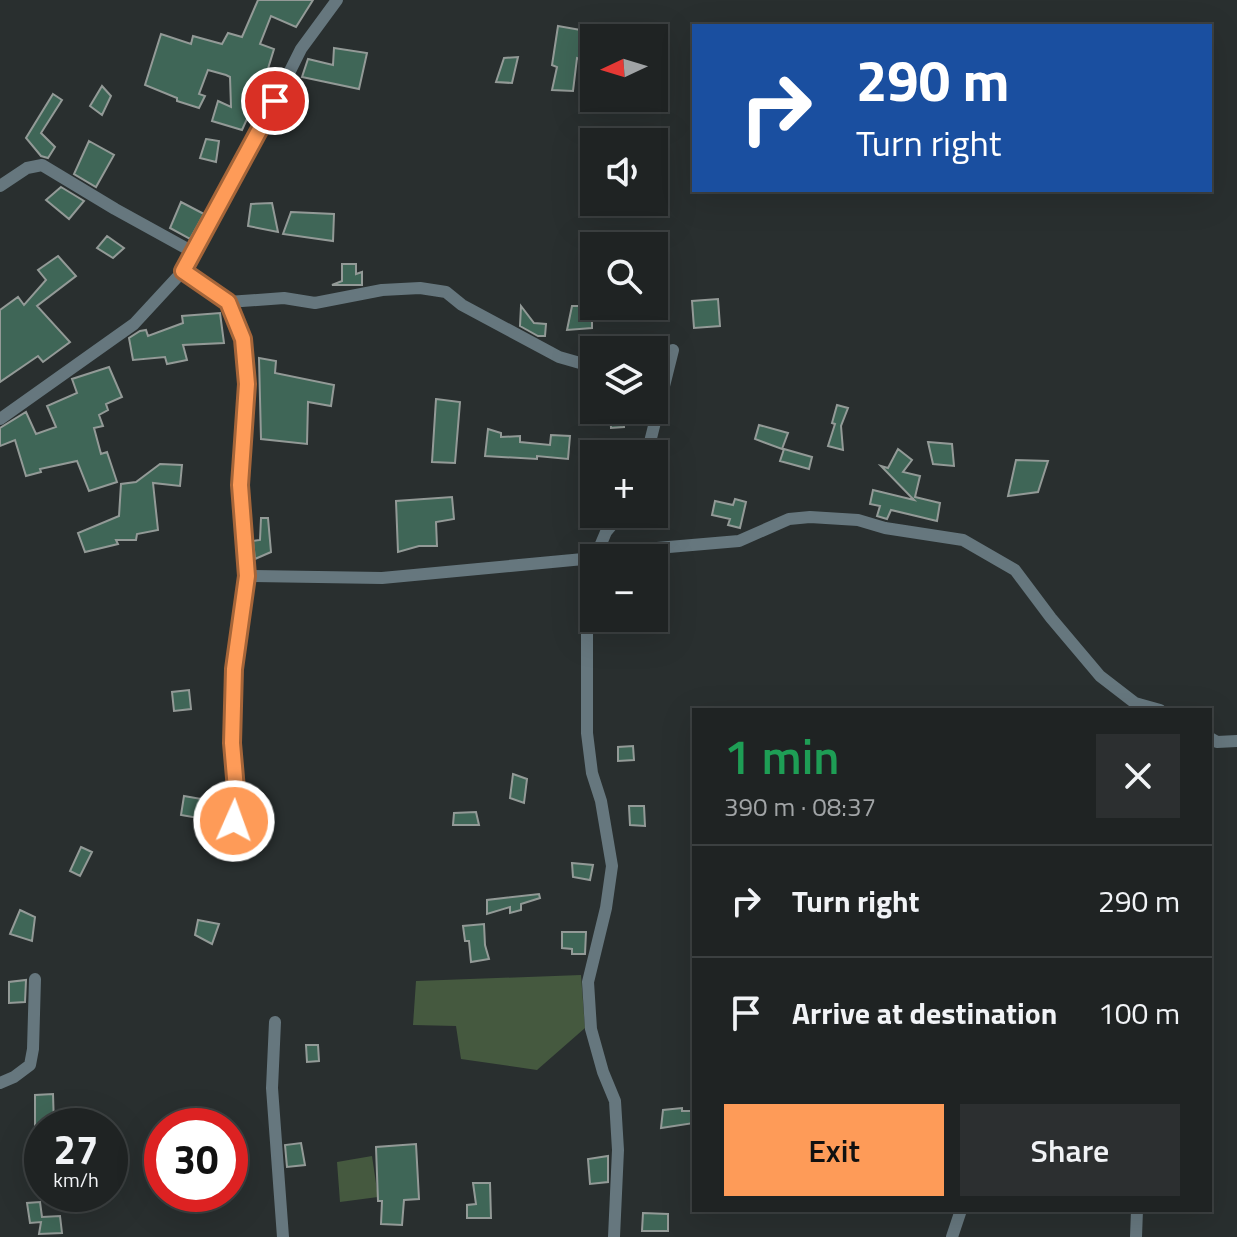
<!DOCTYPE html>
<html lang="en">
<head>
<meta charset="utf-8">
<style>
  :root { --surface:#1f2323; --page:#2c2f30; --text:#f1f3f6; --muted:#a1a4a6; --line:#3c4041; --accent:#fe9b58 }
  body { margin:0; font-family:"Titillium Web",sans-serif; background:var(--page); color:var(--text); height:100vh; display:flex; flex-direction:column; font-size:30px; white-space:nowrap }
  * { box-sizing:border-box; margin:0 }
  p { font-size:26px; color:var(--muted) }
  .icon { flex:none; width:44px; height:44px; fill:none; stroke:currentColor; stroke-width:2; stroke-linecap:round; stroke-linejoin:round }
  .map { position:relative; flex:1; overflow:hidden }
  .side { position:absolute; left:692px; top:708px; width:520px; height:504px; display:flex; flex-direction:column; background:var(--surface); border-radius:0px; box-shadow:0 8px 32px #0002,0 0 0 2px var(--line) }
  .side>* { flex:none }
  .top-card { position:absolute; left:692px; top:24px; width:520px; height:168px; border-radius:0px; box-shadow:0 8px 32px #0002,0 0 0 2px var(--line); background:#1a4fa0; color:#fff; overflow:hidden }
  .needle { width:52px; rotate:266deg }
  .buttons { position:absolute; left:580px; top:24px; display:grid; gap:16px }
  .buttons a { display:grid; place-items:center; width:88px; height:88px; border-radius:0px; background:var(--surface); box-shadow:0 8px 32px #0002,0 0 0 2px var(--line); font-size:40px }
  .speed { position:absolute; left:24px; top:1108px; display:flex; gap:16px; font-size:40px; font-weight:700; text-align:center }
  .speed>* { display:grid; place-content:center; width:104px; height:104px; border-radius:50%; background:var(--surface); box-shadow:0 8px 32px #0002,0 0 0 2px var(--line); line-height:1 }
  .speed small { font-size:20px; font-weight:400 }
  .speed .limit { border:12px solid #d22; background:#fff; color:#111 }
  .pin { position:absolute; display:grid; place-items:center; width:68px; height:68px; color:#fff; margin:-34px; border:4px solid #fff; border-radius:50%; box-shadow:0 2px 8px #0007 }
  .me { position:absolute; width:88px; margin:-44px; rotate:2deg; stroke-linejoin:round; filter:drop-shadow(0 0 6px #0008) }
  .turn { display:flex; align-items:center; gap:28px; height:168px; padding:0 32px; font-size:36px }
  .turn .icon { width:104px; height:104px; stroke-width:2.5 }
  .turn b { display:block; font-size:56px; line-height:68px }
  .round { display:grid; place-items:center; flex:none; width:84px; height:84px; border-radius:0px; background:var(--page) }
  .overview { display:flex; align-items:center; justify-content:space-between; height:136px; padding:0 32px }
  h1 { font-size:48px; font-weight:600; line-height:60px; color:#1e9e55 }
  .cta { display:flex; gap:16px; margin-top:auto; padding:16px 32px }
  .cta a { flex:1; height:92px; border-radius:0px; background:var(--accent); color:#111; font-size:32px; font-weight:600; line-height:92px; text-align:center }
  .cta a+a { background:var(--page); color:var(--text) }
  ul { padding:0; list-style:none }
  li { display:flex; align-items:center; gap:24px; height:112px; padding:0 32px; border-top:2px solid var(--line) }
  li div { flex:1 }
  li b { display:block; font-size:30px }
  li em { font-style:normal }
  .map>svg:first-child { display:block }
</style>
</head>
<body>
<div class="map">
<svg width="1237" height="1237" viewBox="0 0 1237 1237">
  <rect width="100%" height="100%" fill="#292f2f"/>
  <path fill="#45593f" d="M581,975L585,1028L537,1070L461,1059L456,1026L413,1025L416,981Z
    M372,1156L378,1197L340,1202L337,1162Z"/>
  <path fill="#3f6657" stroke="#939a97" stroke-width="2" d="M258,0H313L296,27L271,16L260,44L274,49L259,98L257,97L242,130L212,121L218,101L231,107L230,77L226,75L208,70L199,94L205,96L199,108L177,101V98L145,85L161,34L191,44L193,36L222,44L228,33L242,37Z
    M558,26L592,32L584,60L577,58L573,91L552,90L557,67L552,65Z
    M334,48L367,53L359,89L302,77L308,59L333,65Z
    M518,57L512,83L496,82L504,58Z
    M102,86L111,96L102,115L90,106Z
    M53,94L62,100L41,133L55,147L48,158L41,156L26,138Z
    M206,139L219,141L216,162L200,158Z
    M89,141L114,155L96,187L74,174Z
    M61,187L84,201L69,219L46,200Z
    M181,202L204,214L190,239L170,228Z
    M272,203L278,232L248,226L251,204Z
    M291,212L334,214L333,241L283,234Z
    M107,236L124,248L113,258L97,248Z
    M58,256L76,276L37,306L70,342L43,362L38,356L0,382V310L18,297L24,305L46,280L38,270Z
    M342,264H356V274L362,272V285H332L342,281Z
    M718,299L720,326L694,328L692,301Z
    M521,306L534,323L546,324L545,336H538L520,326Z
    M572,306H592V328L567,330Z
    M220,313L224,343L183,345L187,360L167,364L165,357L133,360L129,338L140,331L146,330L148,336L183,323L182,316Z
    M259,358L276,361L275,373L334,385L331,406L308,402L307,444L261,439Z
    M109,367L122,397L106,404L108,410L99,415L103,426L94,428L101,454L107,452L117,482L89,491L77,461L40,469L41,472L26,476L15,440L0,446V428L26,412L36,434L56,427L47,406L77,393L72,379Z
    M436,399L460,402L455,463L432,462Z
    M837,405L848,408L841,426L843,450L828,446L835,424L832,423Z
    M610,410H623L624,427L611,428Z
    M759,425L788,433L782,449L755,439Z
    M488,429L501,433V437L520,436V442L550,445L551,435L570,436L568,459L537,456V459L485,456Z
    M928,442L952,444L954,466L933,464Z
    M784,449L812,457L809,469L780,461Z
    M898,449L912,460L903,472L920,476L915,497L940,503L937,521L891,510L887,519L877,516L880,506L870,504L873,490L914,500L881,466L888,468Z
    M1016,460L1048,461L1038,492L1008,496Z
    M160,464L182,465L180,486L153,483L158,530L137,534L136,540H116L118,544L85,552L78,533L119,516L121,484L136,482Z
    M452,497L454,519L436,522L437,546H419L398,552L396,501Z
    M735,499L746,502L740,528L728,525L730,519L712,515L715,501L733,505Z
    M261,518H268L271,552L255,559L253,541L260,540Z
    M189,690L191,709L174,711L172,692Z
    M633,746L634,760L618,761V747Z
    M513,774L527,779L524,803L510,798Z
    M184,796L213,801L210,820L181,815Z
    M629,806H644L645,826L630,825Z
    M476,812L479,825H453L454,813Z
    M81,847L92,852L80,876L70,871Z
    M572,863L593,865L590,880L573,877Z
    M539,894L540,898L521,904V910L510,913V907L487,914V900Z
    M20,910L35,917L32,941L10,934Z
    M198,920L219,924L212,944L195,935Z
    M484,924L485,945L489,959L471,962L469,941H465L463,926Z
    M562,932H586L585,954H572V949L562,948Z
    M26,980L25,1002L9,1003V982Z
    M306,1045H318L319,1061L307,1062Z
    M53,1094L54,1126H35V1095Z
    M682,1108V1111H694V1123L661,1128L663,1110Z
    M301,1143L305,1165L287,1167L285,1145Z
    M416,1144L419,1199L404,1200L402,1225L381,1224L382,1201H378L376,1147Z
    M608,1156V1182L590,1184L588,1159Z
    M473,1183H490L491,1218H467V1205L476,1204Z
    M40,1202L42,1217L60,1216L62,1233L39,1234L41,1222L30,1223L27,1203Z
    M643,1213L668,1214V1231H642Z"/>
  <g fill="none" stroke-linecap="round" stroke-linejoin="round">
    <path stroke="#66777e" stroke-width="12" d="M0,186L27,168L42,165L115,209L193,252
      M183,271L228,302L243,339L247,384L240,485L247,576L234,669L232,743L237,801L234,821
      M228,302L284,298L315,303L382,290L420,288L446,292L462,305L559,357L594,367
      M0,419L134,324L183,271L262,127L301,49L337,0
      M647,454L673,350
      M595,558L606,532L621,514
      M596,558L657,548L739,541L789,519L810,517L858,520L885,528L963,540L1015,570L1051,618L1100,676L1135,703L1160,710
      M594,560L587,603V733L592,773L601,801L612,866L606,908L588,982L591,1029L603,1072L615,1101L618,1150L614,1237
      M247,576L382,578L594,558
      M1210,738L1217,742L1237,741
      M275,1022L272,1088L283,1237
      M0,1083L14,1077L30,1065L33,1049L35,979
      M952,1237L961,1210
      M1136,1237L1137,1210"/>
  </g>
  <g fill="none" stroke-linecap="round" stroke-linejoin="round">
    <g stroke="#a56539" stroke-width="20">
      <path id="route" d="M234,821L237,801L232,743L234,669L247,576L240,485L247,384L243,339L228,302L183,271L275,101"/>
    </g>
    <use href="#route" stroke="#fe9b58" stroke-width="14"/>
  </g>
</svg>
<div class="buttons">
<a><svg class="needle" viewBox="-14 -14 28 28"><path d="M0-13l5 13h-10z" fill="#e53935"/><path d="M0 13l5-13h-10z" fill="#a1a4a6"/></svg></a>
<a><svg class="icon" aria-label="sound" viewBox="0 0 24 24"><path d="M4 9h4l5-4v14l-5-4H4zM17 9q2 3 0 6"/></svg></a>
<a><svg class="icon" aria-label="search" viewBox="0 0 24 24"><circle cx="10" cy="10" r="6"/><path d="M15 15l6 6"/></svg></a>
<a><svg class="icon" aria-label="layers" viewBox="0 0 24 24"><path d="M12 4l9 5-9 5-9-5zM3 14l9 5 9-5"/></svg></a>
<a>+</a>
<a>−</a>
</div>
<div class="speed"><div>27<small>km/h</small></div><div class="limit">30</div></div>
<div class="pin" style="left:275px;top:101px;background:#d93025"><svg class="icon" aria-label="arrive" viewBox="0 0 24 24"><path d="M6 21V4h12l-3 4 3 4H6"/></svg></div>
<svg class="me" style="left:234px;top:821px" viewBox="-20 -20 40 40"><circle r="17" fill="#fe9b58" stroke="#fff" stroke-width="3"/><path d="M0-11L8 9 0 5-8 9z" fill="#fff"/></svg>
<div class="top-card">
<div class="turn"><svg class="icon" aria-label="right" viewBox="0 0 24 24"><path d="M7 20v-9h11M14 6l5 5-5 5"/></svg><div><b>290 m</b>Turn right</div></div>
</div>
<section class="side">
<div class="overview"><div><h1>1 min</h1><p>390 m · 08:37</p></div><a class="round"><svg class="icon" aria-label="close" viewBox="0 0 24 24"><path d="M6 6l12 12M18 6L6 18"/></svg></a></div>
<ul>
<li><svg class="icon" aria-label="right" viewBox="0 0 24 24"><path d="M7 20v-9h11M14 6l5 5-5 5"/></svg><div><b>Turn right</b></div><em>290 m</em></li>
<li><svg class="icon" aria-label="arrive" viewBox="0 0 24 24"><path d="M6 21V4h12l-3 4 3 4H6"/></svg><div><b>Arrive at destination</b></div><em>100 m</em></li>
</ul>
<div class="cta"><a>Exit</a><a>Share</a></div>
</section>
</div>
</body>
</html>
